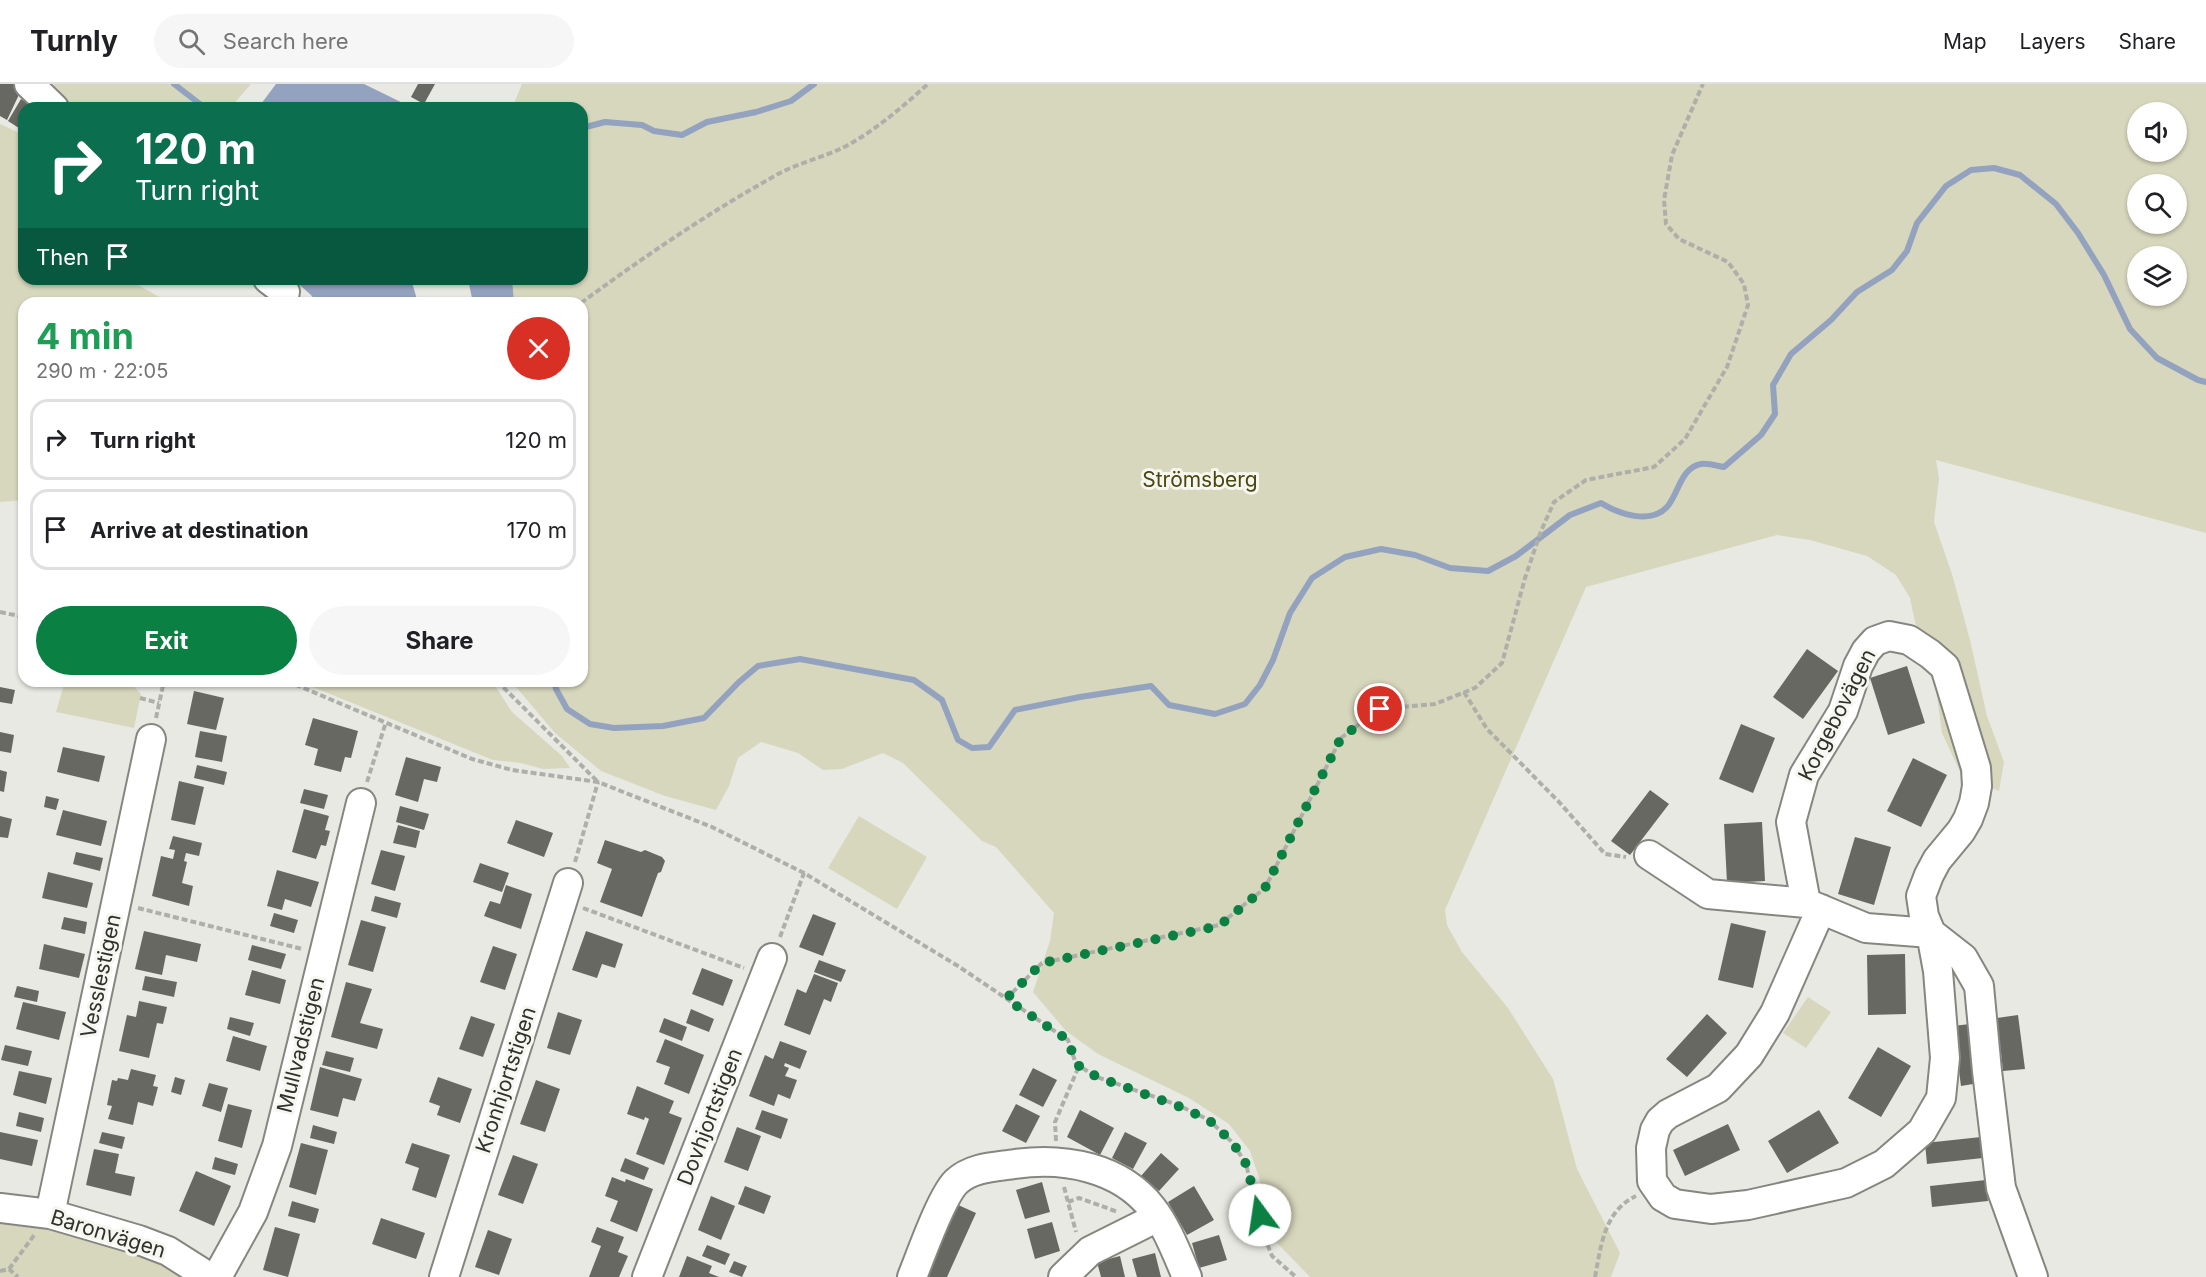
<!DOCTYPE html>
<html lang="en">
<head>
<meta charset="utf-8">
<style>
  :root { --surface:#fff; --page:#f6f6f6; --text:#202124; --muted:#757577; --line:#e0e0e0; --accent:#0b8043 }
  body { margin:0; font-family:Inter,sans-serif; background:var(--page); color:var(--text); height:100vh; display:flex; flex-direction:column; font-size:22px; white-space:nowrap }
  * { box-sizing:border-box; margin:0 }
  p { font-size:20px; color:var(--muted) }
  .icon { flex:none; width:33px; height:33px; fill:none; stroke:currentColor; stroke-width:2; stroke-linecap:round; stroke-linejoin:round }
  .map { position:relative; flex:1; overflow:hidden }
  .sheet { position:absolute; left:18px; top:213px; width:570px; height:390px; display:flex; flex-direction:column; background:var(--surface); border-radius:18px; box-shadow:0 2px 4px #0004 }
  .sheet>* { flex:none }
  .top-card { position:absolute; left:18px; top:18px; width:570px; height:183px; border-radius:18px; box-shadow:0 2px 4px #0004; background:#0b6e4f; color:#fff; overflow:hidden }
  .tools { position:absolute; left:2127px; top:18px; display:grid; gap:12px }
  .tools a { display:grid; place-items:center; width:60px; height:60px; border-radius:50%; background:var(--surface); box-shadow:0 2px 4px #0004; font-size:30px }
  .pin { position:absolute; display:grid; place-items:center; width:51px; height:51px; color:#fff; margin:-26px; border:3px solid #fff; border-radius:50%; box-shadow:0 2px 6px #0007 }
  .me { position:absolute; width:66px; margin:-33px; rotate:346deg; stroke-linejoin:round; filter:drop-shadow(0 0 4px #0008) }
  .turn { display:flex; align-items:center; gap:21px; height:126px; padding:0 18px; font-size:27px }
  .turn .icon { width:78px; height:78px; stroke-width:2.5 }
  .turn b { display:block; font-size:42px; line-height:51px }
  .then { display:flex; align-items:center; height:57px; padding:0 18px; background:#0003; gap:12px; font-size:22px }
  .round { display:grid; place-items:center; flex:none; width:63px; height:63px; border-radius:32px; background:var(--page) }
  .summary { display:flex; align-items:center; justify-content:space-between; height:102px; padding:0 18px }
  h1 { font-size:36px; font-weight:700; line-height:45px; color:#1e9e55 }
  .primary-button { display:flex; gap:12px; margin-top:auto; padding:12px 18px }
  .primary-button a { flex:1; height:69px; border-radius:36px; background:var(--accent); color:#fff; font-size:24px; font-weight:700; line-height:69px; text-align:center }
  .primary-button a+a { background:var(--page); color:var(--text) }
  ul { padding:0; list-style:none }
  li { display:flex; align-items:center; gap:18px; height:81px; margin:0 12px 9px; padding:0 6px; border:3px solid var(--line); border-radius:18px }
  li div { flex:1 }
  li b { display:block; font-size:22px }
  li em { font-style:normal }
  header { display:flex; align-items:center; gap:36px; box-sizing:border-box; height:84px; padding:0 30px; background:var(--surface); border-bottom:2px solid var(--line) }
  header strong { font-size:28px }
  nav { display:flex; gap:33px; margin-inline-start:auto; font-size:21px }
  .search { width:420px; height:54px; background:var(--page); display:flex; align-items:center; gap:15px; box-sizing:border-box; padding:0 21px; border-radius:33px; color:var(--muted); font-size:22px }
  .map>svg:first-child { display:block }
</style>
</head>
<body>
<header>
<strong>Turnly</strong>
<div class="search"><svg class="icon" aria-label="search" viewBox="0 0 24 24"><circle cx="10" cy="10" r="6"/><path d="M15 15l6 6"/></svg>Search here</div>
<nav><a>Map</a><a>Layers</a><a>Share</a></nav>
</header>
<div class="map">
<svg width="2206" height="1193" viewBox="0 0 2206 1193">
  <rect width="100%" height="100%" fill="#e9e9e3"/>
  <path fill="#d7d7bd" fill-rule="evenodd" d="M54,0H251L230,24H60L51,9Z
    M522,0H2206V449L1936,376L1939,394L1934,438L1952,490L1970,556L1987,632L2004,678L1999,707L1961,690L1942,649L1934,592L1915,538L1910,514L1896,491L1867,472L1810,456L1777,451L1586,503L1445,826L1447,841L1462,868L1508,924L1553,995L1577,1085L1620,1169L1611,1193H1310L1277,1159L1266,1114L1250,1067L1229,1040L1189,1014L1098,970L1066,947L1033,908L1050,857L1054,829L996,763L982,757L903,679L883,669L842,685L823,686L798,669L761,658L738,674L729,702L716,726L665,712L601,687L555,649L511,597H582V219H488L486,195H582V24H512ZM2138,28H2176V68H2138ZM2138,100H2176V140H2138ZM2138,172H2176V212H2138Z
    M0,40L24,51V195H120L131,197L170,219H24V416L0,418Z
    M65,597H129L141,610L134,644L56,628Z
    M298,597H492L512,628L562,672L570,684L543,685L521,679L493,676Z
    M859,732L927,773L897,825L828,784Z
    M1808,913L1831,928L1806,964L1783,949Z
    M0,1139L37,1143L165,1177L186,1193H0Z"/>
  <path fill="#93a2be" d="M276,0H364L413,24H258Z
    M293,195H411L418,219H317L311,211Z
    M468,195H512L514,219H473Z"/>
  <g fill="none" stroke-linecap="round" stroke-linejoin="round">
    <path stroke="#93a2be" stroke-width="6" d="M174,0L205,24
      M582,44L605,38L642,41L654,47L682,51L707,38L756,28L791,17L814,0
      M554,597L556,605L567,625L590,640L614,644L663,642L704,634L739,598L758,582L800,575L914,596L942,616L958,656L972,664L989,663L1015,626L1080,613L1151,602L1169,621L1215,630L1245,620L1260,601L1273,576L1290,529L1312,494L1345,473L1381,465L1415,471L1450,484L1488,487L1516,472L1570,431L1601,419C1619,430 1650,441 1667,423C1678,411 1681,383 1701,380C1708,379 1718,382 1724,383L1761,351L1775,330L1773,301L1791,270L1831,236L1857,208L1892,186L1907,167L1917,139L1946,102L1971,86L1994,84L2020,91L2056,120L2078,149L2104,191L2130,245L2157,274L2198,296L2206,298"/>
  </g>
  <path fill="#686862" d="M0,0H24L7,36L0,32Z
    M418,0H435L424,20L411,13Z
    M21,15L36,24H24L22,46L8,37Z
    M1807,565L1838,587L1803,635L1773,613Z
    M1907,582L1925,639L1888,651L1870,594Z
    M0,603L15,606L12,620L0,618Z
    M194,607L224,614L216,646L187,640Z
    M313,634L358,647L351,674L345,673L341,688L314,681L318,665L305,661Z
    M1741,640L1775,654L1753,709L1719,695Z
    M200,647L227,652L222,678L195,673Z
    M0,648L14,651L11,669L0,667Z
    M63,663L105,672L99,698L57,688Z
    M406,673L441,683L437,698L424,695L418,718L395,711Z
    M1913,674L1947,691L1921,743L1887,727Z
    M197,681L227,688L224,701L194,694Z
    M0,686L7,688L4,708L0,707Z
    M179,697L204,703L195,741L171,736Z
    M304,705L328,711L324,725L300,719Z
    M1650,706L1669,720L1630,771L1611,757Z
    M46,712L59,715L56,726L44,723Z
    M400,722L429,730L424,746L396,738Z
    M304,725L329,732L325,746L330,747L326,762L321,761L316,775L292,768Z
    M63,726L107,737L101,762L56,751Z
    M0,732L12,735L8,754L0,753Z
    M516,736L553,749L544,773L507,759Z
    M1762,738L1765,797L1727,799L1724,740Z
    M398,741L420,747L416,764L393,759Z
    M173,752L202,759L199,772L186,769L184,777L187,778L182,799L193,802L189,822L152,812L161,772L173,775L175,766L169,765Z
    M1855,753L1891,763L1874,821L1838,810Z
    M605,756L641,768L645,766L662,773L665,777L661,788L658,789L642,833L600,818L612,785L597,779Z
    M381,766L405,772L395,807L371,800Z
    M76,768L103,774L100,787L73,780Z
    M480,779L509,789L502,808L473,798Z
    M277,786L319,798L311,823L285,815L282,826L267,822Z
    M48,788L93,799L87,824L42,814Z
    M506,801L532,810L521,845L484,832L490,817L500,820Z
    M375,812L401,819L397,834L371,827Z
    M274,829L298,836L294,849L270,842Z
    M813,830L836,839L823,872L799,863Z
    M64,833L87,838L85,850L61,845Z
    M361,836L386,843L373,888L348,881Z
    M1731,839L1766,847L1753,904L1718,896Z
    M144,847L201,860L197,878L166,871L162,891L135,885Z
    M586,847L623,860L615,884L602,880L597,894L572,886Z
    M44,860L85,870L79,894L39,885Z
    M252,861L286,870L281,885L248,876Z
    M493,862L517,870L505,906L480,898Z
    M1905,870L1906,930L1868,931L1867,871Z
    M819,876L846,886L841,898L814,888Z
    M702,884L733,896L723,922L692,910Z
    M252,886L286,896L280,920L245,911Z
    M814,890L838,899L831,918L824,915L810,951L784,941L797,905L806,909Z
    M145,892L177,898L174,913L142,906Z
    M346,898L372,905L360,939L383,945L377,965L331,953Z
    M17,902L39,907L37,918L14,913Z
    M139,917L167,923L163,940L157,939L149,974L119,967L127,931L136,933Z
    M23,918L66,928L59,956L16,945Z
    M691,925L714,935L709,948L686,939Z
    M558,928L582,936L570,971L547,964Z
    M1707,930L1727,949L1687,993L1666,975Z
    M2018,931L2025,985L2003,987L1997,934Z
    M471,932L495,940L483,973L459,965Z
    M230,933L254,939L250,952L227,945Z
    M664,934L687,943L682,957L659,948Z
    M1970,940L1979,999L1961,1002L1953,942Z
    M233,952L267,962L260,987L226,977Z
    M665,955L704,971L689,1010L664,1000L670,983L656,978Z
    M780,957L807,967L800,985L785,979L784,982L789,984L785,992L797,996L790,1015L778,1010L774,1022L749,1012L765,971L773,975Z
    M5,961L32,967L28,982L1,976Z
    M1878,963L1911,982L1881,1033L1848,1014Z
    M326,967L354,974L350,988L322,981Z
    M320,983L362,995L355,1017L343,1014L338,1033L310,1026Z
    M1033,984L1057,996L1043,1023L1019,1011Z
    M131,985L156,991L153,1002L158,1003L153,1022L138,1018L133,1041L108,1035L112,1022L107,1021L112,996L117,997L118,994L128,996Z
    M19,987L52,994L46,1020L13,1011Z
    M175,993L185,996L181,1011L171,1008Z
    M438,993L472,1005L460,1039L437,1031L440,1022L429,1018Z
    M536,996L560,1005L545,1048L520,1040Z
    M209,999L228,1004L221,1028L202,1022Z
    M637,1002L674,1017L669,1029L682,1034L664,1081L636,1070L649,1035L645,1033L644,1036L627,1030Z
    M228,1020L252,1026L242,1064L218,1057Z
    M1016,1020L1040,1032L1026,1059L1002,1047Z
    M762,1026L788,1035L781,1055L755,1045Z
    M1080,1026L1114,1044L1100,1071L1067,1053Z
    M1819,1026L1839,1059L1787,1089L1768,1057Z
    M19,1028L44,1034L41,1048L16,1042Z
    M1728,1040L1740,1066L1685,1092L1673,1066Z
    M313,1041L337,1048L334,1060L310,1054Z
    M737,1043L761,1052L748,1087L724,1078Z
    M0,1048L38,1056L32,1082L0,1075Z
    M102,1048L125,1053L122,1065L99,1059Z
    M1125,1048L1147,1059L1133,1085L1112,1074Z
    M1981,1053L1983,1074L1927,1080L1925,1059Z
    M301,1059L328,1066L316,1111L289,1103Z
    M412,1059L450,1071L436,1114L412,1106L419,1084L405,1079Z
    M94,1065L119,1070L115,1089L135,1093L131,1112L86,1101Z
    M1161,1069L1179,1085L1159,1107L1141,1092Z
    M513,1071L538,1080L523,1120L498,1111Z
    M215,1073L238,1080L235,1091L212,1085Z
    M625,1074L649,1084L644,1096L620,1087Z
    M196,1087L231,1102L214,1142L179,1127Z
    M612,1093L625,1098L626,1095L653,1105L637,1148L610,1137L618,1117L605,1112Z
    M1986,1096L1988,1117L1932,1123L1930,1102Z
    M1042,1098L1050,1128L1025,1135L1016,1106Z
    M745,1102L771,1112L764,1130L738,1120Z
    M1194,1102L1214,1136L1187,1151L1168,1118Z
    M711,1112L735,1122L721,1156L698,1146Z
    M292,1117L319,1125L315,1139L288,1132Z
    M956,1120L976,1129L947,1193H924Z
    M381,1134L425,1149L416,1175L372,1160Z
    M1052,1138L1060,1167L1035,1175L1027,1145Z
    M275,1143L300,1150L288,1193L263,1186Z
    M597,1143L624,1153L618,1168L628,1172L619,1193H589L601,1162L591,1158Z
    M488,1146L512,1155L499,1191L475,1183Z
    M1219,1151L1227,1176L1199,1184L1192,1159Z
    M707,1161L730,1170L725,1181L702,1172Z
    M1155,1169L1161,1193H1137L1132,1175Z
    M687,1172L712,1182L709,1189L719,1193H679Z
    M1120,1172L1125,1193H1101L1097,1178Z
    M734,1177L747,1182L742,1193L729,1188Z"/>
  <g fill="none" stroke-linecap="round" stroke-linejoin="round">
    <g stroke="#868680" stroke-width="32">
      <path id="minor" d="M29,0L54,24
        M268,195L285,208
        M1649,771L1708,810L1806,819
        M1821,825L1775,929L1749,971L1718,1004L1668,1030L1660,1037L1655,1046L1651,1064L1652,1097L1663,1113L1675,1120L1711,1125L1748,1121L1846,1099L1884,1080L1922,1047L1941,1014L1945,974L1938,887L1931,849L1924,832L1921,812L1929,791L1937,776L1961,747L1968,735L1974,719L1977,702L1976,684L1945,583L1930,570L1909,556L1889,552L1875,557L1866,567L1858,582L1843,627L1804,691L1791,738L1806,819L1866,844L1931,849L1963,874L1979,902L1987,987L2001,1104L2033,1193
        M0,1124L50,1130L139,1156L168,1167L209,1193
        M50,1130L151,655
        M217,1193L253,1128L277,1062L361,719
        M444,1193L568,799
        M647,1193L772,874
        M912,1193C921,1171 941,1113 956,1098C972,1083 995,1083 1015,1080C1064,1073 1120,1083 1152,1124C1167,1143 1177,1170 1187,1193
        M1063,1193L1090,1167L1158,1133"/>
    </g>
    <path stroke="#afafaa" stroke-width="4" stroke-dasharray="6 3" stroke-linecap="butt" d="M581,219C645,172 711,127 780,89C799,79 821,74 840,65C873,49 901,24 928,0
      M0,528L24,533
      M287,597L472,675L512,686L598,698L712,743L804,789L958,882L1068,956L1076,980L1097,993L1178,1021L1209,1036L1233,1059L1246,1080L1264,1152L1272,1172L1296,1193
      M497,597L598,698
      M1464,608L1487,645L1559,718L1605,770L1626,773
      M140,614L159,619
      M156,634L164,597
      M367,698L386,638
      M575,778L598,698
      M138,824L302,865
      M583,824L744,884
      M780,853L804,789
      M1006,915L1042,879L1219,841L1265,804L1341,654L1379,625L1435,620L1475,604L1502,579L1525,494L1541,447L1554,418L1586,396L1654,383L1685,355L1727,283L1748,221L1744,200L1728,178L1679,155L1666,140L1664,116L1672,71L1703,0
      M1056,1057L1055,1038L1079,982
      M1064,1103L1076,1148
      M1068,1118L1079,1114L1118,1128
      M9,1185L35,1150
      M0,1187L9,1185L18,1193
      M1595,1193C1601,1162 1604,1127 1636,1112"/>
    <use href="#minor" stroke="#fff" stroke-width="28"/>
  </g>
  <g fill="none" stroke-linecap="round" stroke-linejoin="round">
    <path stroke="#0b8043" stroke-width="10" stroke-dasharray="0 18" d="M1260,1131L1246,1080L1233,1059L1209,1036L1178,1022L1097,993L1076,980L1068,956L1006,915L1042,879L1219,842L1265,804L1341,654L1380,625"/>
  </g>
  <g text-anchor="middle" stroke-width="6" stroke-linejoin="round" paint-order="stroke">
    <g font-size="21" fill="#4a4810" stroke="#f6f7f0">
      <text x="1200" y="403">Strömsberg</text>
    </g>
    <g font-size="21" fill="#30302e" stroke="#f6f7f0">
      <text transform="translate(1837 631) rotate(-63)" y="7">Korgebovägen</text>
      <text transform="translate(101 892) rotate(-78)" y="7">Vesslestigen</text>
      <text transform="translate(301 961) rotate(-76)" y="7">Mullvadstigen</text>
      <text transform="translate(506 996) rotate(-72)" y="7">Kronhjortstigen</text>
      <text transform="translate(710 1033) rotate(-69)" y="7">Dovhjortstigen</text>
      <text transform="translate(108 1150) rotate(17)" y="7">Baronvägen</text>
    </g>
  </g>
</svg>
<div class="tools">
<a><svg class="icon" aria-label="sound" viewBox="0 0 24 24"><path d="M4 9h4l5-4v14l-5-4H4zM17 9q2 3 0 6"/></svg></a>
<a><svg class="icon" aria-label="search" viewBox="0 0 24 24"><circle cx="10" cy="10" r="6"/><path d="M15 15l6 6"/></svg></a>
<a><svg class="icon" aria-label="layers" viewBox="0 0 24 24"><path d="M12 4l9 5-9 5-9-5zM3 14l9 5 9-5"/></svg></a>
</div>
<div class="pin" style="left:1380px;top:625px;background:#d93025"><svg class="icon" aria-label="arrive" viewBox="0 0 24 24"><path d="M6 21V4h12l-3 4 3 4H6"/></svg></div>
<svg class="me" style="left:1260px;top:1131px" viewBox="-20 -20 40 40"><circle r="19" fill="#fff"/><path d="M0-13L10 11 0 6-10 11z" fill="#0b8043"/></svg>
<div class="top-card">
<div class="turn"><svg class="icon" aria-label="right" viewBox="0 0 24 24"><path d="M7 20v-9h11M14 6l5 5-5 5"/></svg><div><b>120 m</b>Turn right</div></div>
<div class="then">Then<svg class="icon" aria-label="arrive" viewBox="0 0 24 24"><path d="M6 21V4h12l-3 4 3 4H6"/></svg></div>
</div>
<section class="sheet">
<div class="summary"><div><h1>4 min</h1><p>290 m · 22:05</p></div><a class="round" style="background:#d93025;color:#fff"><svg class="icon" aria-label="close" viewBox="0 0 24 24"><path d="M6 6l12 12M18 6L6 18"/></svg></a></div>
<ul>
<li><svg class="icon" aria-label="right" viewBox="0 0 24 24"><path d="M7 20v-9h11M14 6l5 5-5 5"/></svg><div><b>Turn right</b></div><em>120 m</em></li>
<li><svg class="icon" aria-label="arrive" viewBox="0 0 24 24"><path d="M6 21V4h12l-3 4 3 4H6"/></svg><div><b>Arrive at destination</b></div><em>170 m</em></li>
</ul>
<div class="primary-button"><a>Exit</a><a>Share</a></div>
</section>
</div>
</body>
</html>
